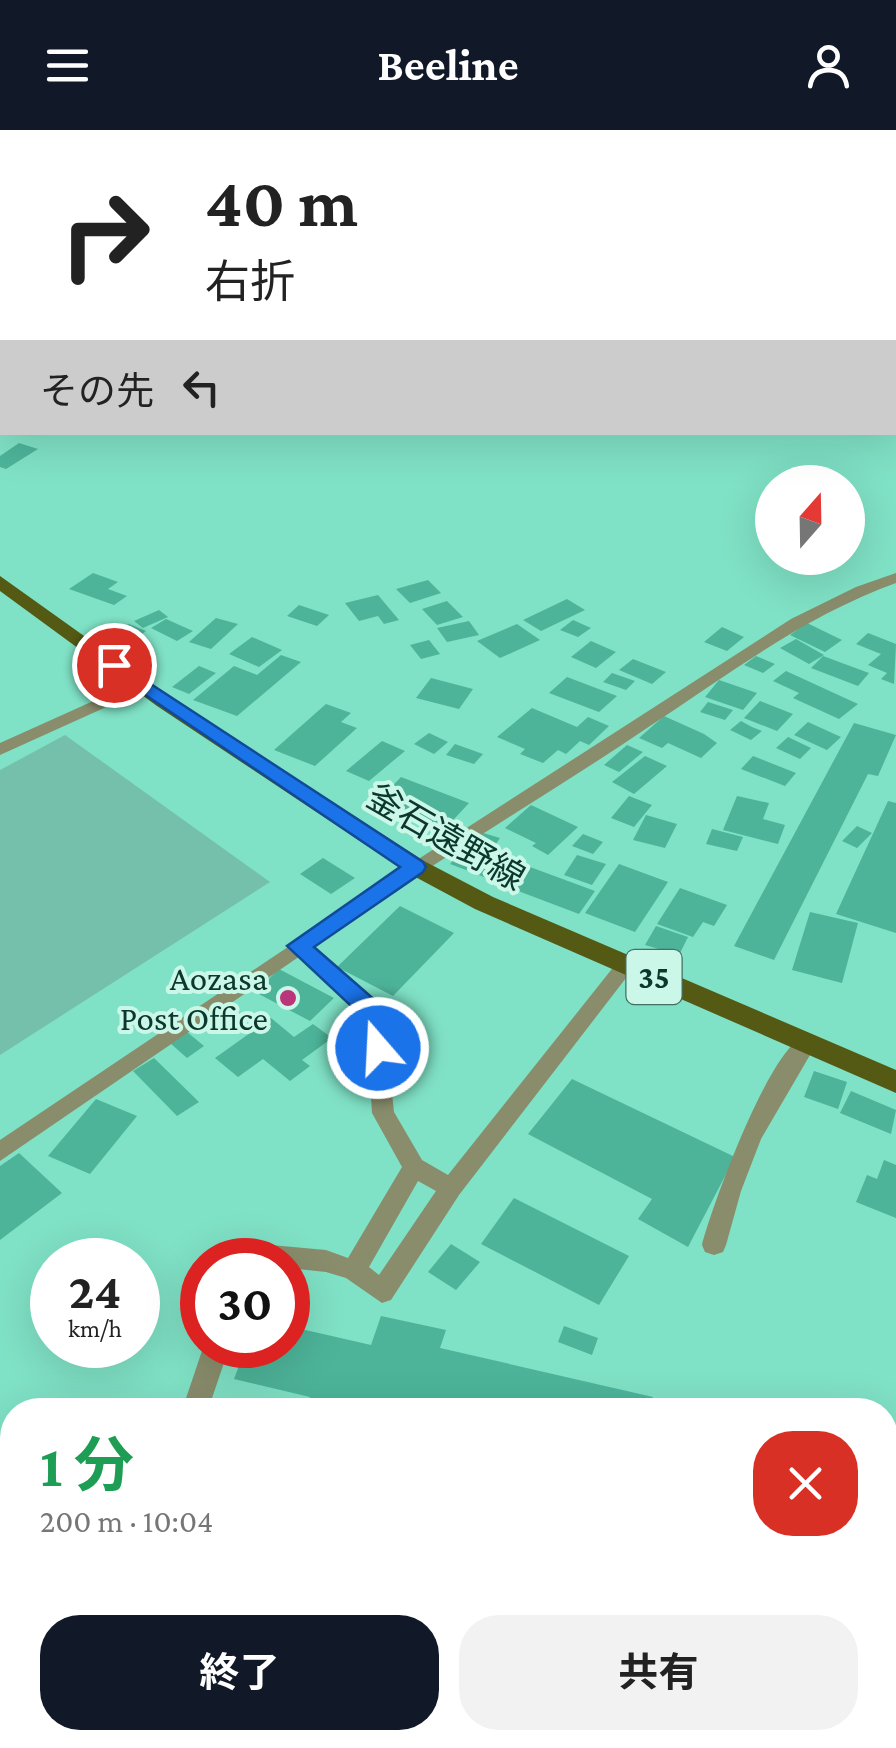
<!DOCTYPE html>
<html lang="ja">
<head>
<meta charset="utf-8">
<style>
  :root { --surface:#fff; --page:#f2f2f2; --text:#222; --muted:#767676; --accent:#111827 }
  body { margin:0; font-family:"Crimson Pro","Noto Sans JP",serif; background:var(--page); color:var(--text); height:100vh; display:flex; flex-direction:column; font-size:38px; white-space:nowrap }
  * { box-sizing:border-box; margin:0 }
  p { font-size:32px; color:var(--muted) }
  .icon { flex:none; width:55px; height:55px; fill:none; stroke:currentColor; stroke-width:2; stroke-linecap:round; stroke-linejoin:round }
  .map { position:relative; flex:1; overflow:hidden }
  .panel { position:absolute; left:0px; top:1268px; width:898px; height:352px; display:flex; flex-direction:column; background:var(--surface); border-radius:40px 40px 0 0; box-shadow:0 10px 40px #0002 }
  .panel>* { flex:none }
  .hud { position:absolute; left:0px; top:0px; width:898px; height:305px; box-shadow:0 10px 40px #0002; background:#fff; color:var(--text); overflow:hidden }
  .needle { width:65px; rotate:20deg }
  .fabs { position:absolute; left:755px; top:335px; display:grid; gap:20px }
  .fabs a { display:grid; place-items:center; width:110px; height:110px; border-radius:50%; background:var(--surface); box-shadow:0 10px 40px #0002; font-size:50px }
  .speed { position:absolute; left:30px; top:1108px; display:flex; gap:20px; font-size:50px; font-weight:700; text-align:center }
  .speed>* { display:grid; place-content:center; width:130px; height:130px; border-radius:50%; background:var(--surface); box-shadow:0 10px 40px #0002; line-height:1 }
  .speed small { font-size:25px; font-weight:400 }
  .speed .limit { border:15px solid #d22; background:#fff; color:#111 }
  .pin { position:absolute; display:grid; place-items:center; width:85px; height:85px; color:#fff; margin:-42px; border:5px solid #fff; border-radius:50%; box-shadow:0 2px 10px #0007 }
  .me { position:absolute; width:110px; margin:-55px; rotate:341deg; stroke-linejoin:round; filter:drop-shadow(0 0 8px #0008) }
  .turn { display:flex; align-items:center; gap:35px; height:210px; padding:0 40px; font-size:45px }
  .turn .icon { width:130px; height:130px; stroke-width:2.5 }
  .turn b { display:block; font-size:70px; line-height:85px }
  .then { display:flex; align-items:center; height:95px; padding:0 40px; background:#0003; gap:20px; font-size:38px }
  .round { display:grid; place-items:center; flex:none; width:105px; height:105px; border-radius:40px; background:var(--page) }
  .summary { display:flex; align-items:center; justify-content:space-between; height:170px; padding:0 40px }
  h1 { font-size:60px; font-weight:700; line-height:75px; color:#1e9e55 }
  .action { display:flex; gap:20px; margin-top:auto; padding:20px 40px }
  .action a { flex:1; height:115px; border-radius:40px; background:var(--accent); color:#fff; font-size:40px; font-weight:700; line-height:115px; text-align:center }
  .action a+a { background:var(--page); color:var(--text) }
  header { display:flex; justify-content:space-between; align-items:center; height:130px; padding:0 40px; background:var(--accent); color:#fff; font-size:45px; font-weight:700 }
  .map>svg:first-child { display:block }
</style>
</head>
<body>
<header><svg class="icon" aria-label="menu" viewBox="0 0 24 24"><path d="M4 6h16M4 12h16M4 18h16"/></svg>Beeline<svg class="icon" aria-label="person" viewBox="0 0 24 24"><circle cx="12" cy="8" r="4"/><path d="M4 21q1-7 8-7t8 7"/></svg></header>
<div class="map">
<svg width="896" height="1618" viewBox="0 0 896 1618">
  <rect width="100%" height="100%" fill="#7fe1c5"/>
  <path fill="#75c0aa" d="M65,605L270,752L0,925V640Z"/>
  <path fill="#4db499" d="M19,313L38,319L6,339L0,337V326Z
    M93,443L118,452L108,459L127,466L114,475L69,459Z
    M428,450L441,463L410,473L396,459Z
    M378,465L399,490L384,494L378,486L359,491L345,473Z
    M567,469L585,480L541,501L523,490Z
    M447,471L463,487L437,495L422,479Z
    M299,475L329,485L317,496L287,486Z
    M159,480L168,487L143,498L134,491Z
    M216,488L238,494L211,519L189,512Z
    M166,489L193,501L177,511L151,498Z
    M573,490L591,498L578,507L560,500Z
    M469,491L479,505L447,512L437,498Z
    M807,493L842,510L825,522L790,505Z
    M129,494L146,501L119,520L102,513Z
    M517,494L540,510L500,528L477,511Z
    M722,497L744,507L727,521L704,512Z
    M868,503L896,514L894,554L881,549L887,543L868,535L881,524L856,514Z
    M252,507L282,520L259,537L229,524Z
    M796,509L824,525L809,534L780,518Z
    M429,510L440,524L421,529L410,515Z
    M591,511L616,522L596,538L571,527Z
    M281,525L301,532L237,586L193,570L234,536L257,545Z
    M756,526L775,534L763,543L744,535Z
    M823,526L869,543L858,556L811,538Z
    M633,529L666,542L652,554L619,540Z
    M199,536L216,543L189,564L172,557Z
    M786,541L858,574L839,589L793,568L799,563L773,551Z
    M612,543L635,551L626,560L603,552Z
    M567,547L617,566L599,582L549,563Z
    M431,548L473,559L459,579L416,568Z
    M719,550L757,563L743,580L705,567Z
    M760,571L793,584L777,601L744,588Z
    M708,572L733,580L725,590L700,582Z
    M326,574L351,583L341,592L357,598L315,636L274,620Z
    M532,578L577,597L588,587L609,596L589,615L580,611L566,624L558,620L543,633L520,624L525,619L497,607Z
    M664,586L704,604L717,613L701,628L668,613L662,618L639,608Z
    M741,591L752,597L762,601L751,610L730,600Z
    M808,592L841,607L827,620L794,605Z
    M854,593L896,605L878,646L868,644L774,830L734,816Z
    M429,603L448,612L434,624L414,614Z
    M788,607L811,618L800,629L776,618Z
    M382,611L405,621L369,651L346,641Z
    M455,614L483,624L474,634L446,625Z
    M627,615L643,622L619,642L604,635Z
    M645,626L667,636L634,664L612,652Z
    M753,626L796,643L785,656L741,639Z
    M401,647L469,673L443,701L374,675Z
    M629,666L652,675L634,697L611,688Z
    M737,666L769,673L763,689L785,695L778,714L723,700Z
    M888,671L896,673V803L836,784Z
    M531,675L578,697L548,725L532,716L536,713L505,698Z
    M646,685L677,694L665,718L633,710Z
    M857,696L872,703L857,718L842,711Z
    M712,699L743,707L737,721L706,714Z
    M480,702L500,708L486,729L465,722Z
    M583,704L603,712L593,724L572,716Z
    M461,722L466,724L484,731L474,743L450,734Z
    M577,725L606,734L592,755L564,745Z
    M495,727L524,739L509,757L479,745Z
    M323,728L355,748L331,764L300,744Z
    M619,734L668,752L635,802L585,783Z
    M530,737L595,761L579,784L513,759Z
    M680,758L727,775L714,796L703,792L693,807L657,794Z
    M400,776L454,803L393,866L337,837Z
    M810,782L858,793L842,853L792,840Z
    M656,796L688,807L679,825L645,815Z
    M279,839L334,868L310,891L255,862Z
    M271,888L294,907L313,894L332,908L302,930L310,936L290,951L263,929L238,947L215,928Z
    M187,902L204,916L187,928L170,913Z
    M154,928L199,972L177,986L133,941Z
    M814,941L847,952L838,979L804,967Z
    M572,949L735,1027L688,1117L638,1089L652,1069L528,1004Z
    M851,961L896,980L891,1004L840,983Z
    M96,969L137,986L90,1044L48,1026Z
    M19,1023L62,1063L0,1110V1036Z
    M884,1030L896,1035V1088L856,1072L867,1045L877,1049Z
    M514,1068L629,1126L599,1175L481,1114Z
    M451,1114L480,1132L456,1160L428,1142Z
    M381,1186L446,1200L440,1218L653,1267L650,1280H305L310,1267L234,1249L247,1215H288V1196L371,1215Z
    M564,1196L598,1208L592,1225L558,1212Z"/>
  <g fill="none" stroke-linecap="round" stroke-linejoin="round">
    <path fill="#898d6c" fill-rule="evenodd" d="M0,50L2,51V57L0,56Z
      M0,94H2V100H0Z
      M895,95H896V102H895Z
      M895,131H896V137H895Z
      M895,156H896V163H895Z
      M895,195H896V203H895Z
      M896,443V453C804,486 728,545 647,598C573,648 497,694 423,742H409L406,737L791,489L856,457Z
      M140,550L146,551V559L0,625V613Z
      M298,809L305,811L383,879L394,982L422,1030L448,1045L619,830H633L636,835L459,1065L391,1170L382,1173L346,1148L326,1142L288,1138V1130H233L239,1116L248,1113L326,1120L348,1128L402,1037L372,983L366,888L291,821L288,816ZM418,1051L436,1061L379,1145L369,1137Z
      M806,905L814,907L817,913L761,1009L741,1061L726,1115L723,1122L714,1125L705,1122L702,1115C712,1076 770,916 806,905Z
      M204,1215H230L208,1280H182Z
      M12,1575V1605L0,1606V1576Z"/>
    <path fill="#898d6c" fill-rule="evenodd" d="M416,731L426,737L423,742L0,1031V1010Z"/>
    <path fill="#545914" fill-rule="evenodd" d="M0,446L171,568L424,731L493,767L896,940V963L475,779L408,743L157,576L0,461Z"/>
  </g>
  <path fill="#1a73e8" stroke="#114b97" stroke-width="2.5" d="M114,530L423,732L426,737L423,742L314,817L385,879L391,918L387,924H370L364,888L287,816L400,737L107,539L104,535Z"/>
  <circle fill="#ba357a" stroke="#caf7e8" stroke-width="4" cx="288" cy="868" r="10"/>
  <g text-anchor="middle" stroke-width="8" stroke-linejoin="round" paint-order="stroke">
    <rect fill="#caf7e8" stroke="#447164" stroke-width="2.5" x="626.5" y="820" width="55" height="54" rx="8"/>
    <g font-size="32" font-weight="bold" fill="#0b372c">
      <text x="654" y="858">35</text>
    </g>
    <g font-size="35" fill="#0b372c" stroke="#caf7e8">
      <text transform="translate(446 707) rotate(30)" y="12">釜石遠野線</text>
    </g>
    <g font-size="35" fill="#0b372c" stroke="#caf7e8" text-anchor="end">
      <text x="268" y="860">Aozasa<tspan x="268" dy="40">Post Office</tspan></text>
    </g>
  </g>
</svg>
<div class="fabs">
<a><svg class="needle" viewBox="-14 -14 28 28"><path d="M0-13l5 13h-10z" fill="#e53935"/><path d="M0 13l5-13h-10z" fill="#767676"/></svg></a>
</div>
<div class="speed"><div>24<small>km/h</small></div><div class="limit">30</div></div>
<div class="pin" style="left:114px;top:535px;background:#d93025"><svg class="icon" aria-label="arrive" viewBox="0 0 24 24"><path d="M6 21V4h12l-3 4 3 4H6"/></svg></div>
<svg class="me" style="left:378px;top:918px" viewBox="-20 -20 40 40"><circle r="17" fill="#1a73e8" stroke="#fff" stroke-width="3"/><path d="M0-11L8 9 0 5-8 9z" fill="#fff"/></svg>
<div class="hud">
<div class="turn"><svg class="icon" aria-label="right" viewBox="0 0 24 24"><path d="M7 20v-9h11M14 6l5 5-5 5"/></svg><div><b>40 m</b>右折</div></div>
<div class="then">その先<svg class="icon" aria-label="left" viewBox="0 0 24 24"><path d="M17 20v-9H6M10 6l-5 5 5 5"/></svg></div>
</div>
<section class="panel">
<div class="summary"><div><h1>1 分</h1><p>200 m · 10:04</p></div><a class="round" style="background:#d93025;color:#fff"><svg class="icon" aria-label="close" viewBox="0 0 24 24"><path d="M6 6l12 12M18 6L6 18"/></svg></a></div>
<div class="action"><a>終了</a><a>共有</a></div>
</section>
</div>
</body>
</html>
